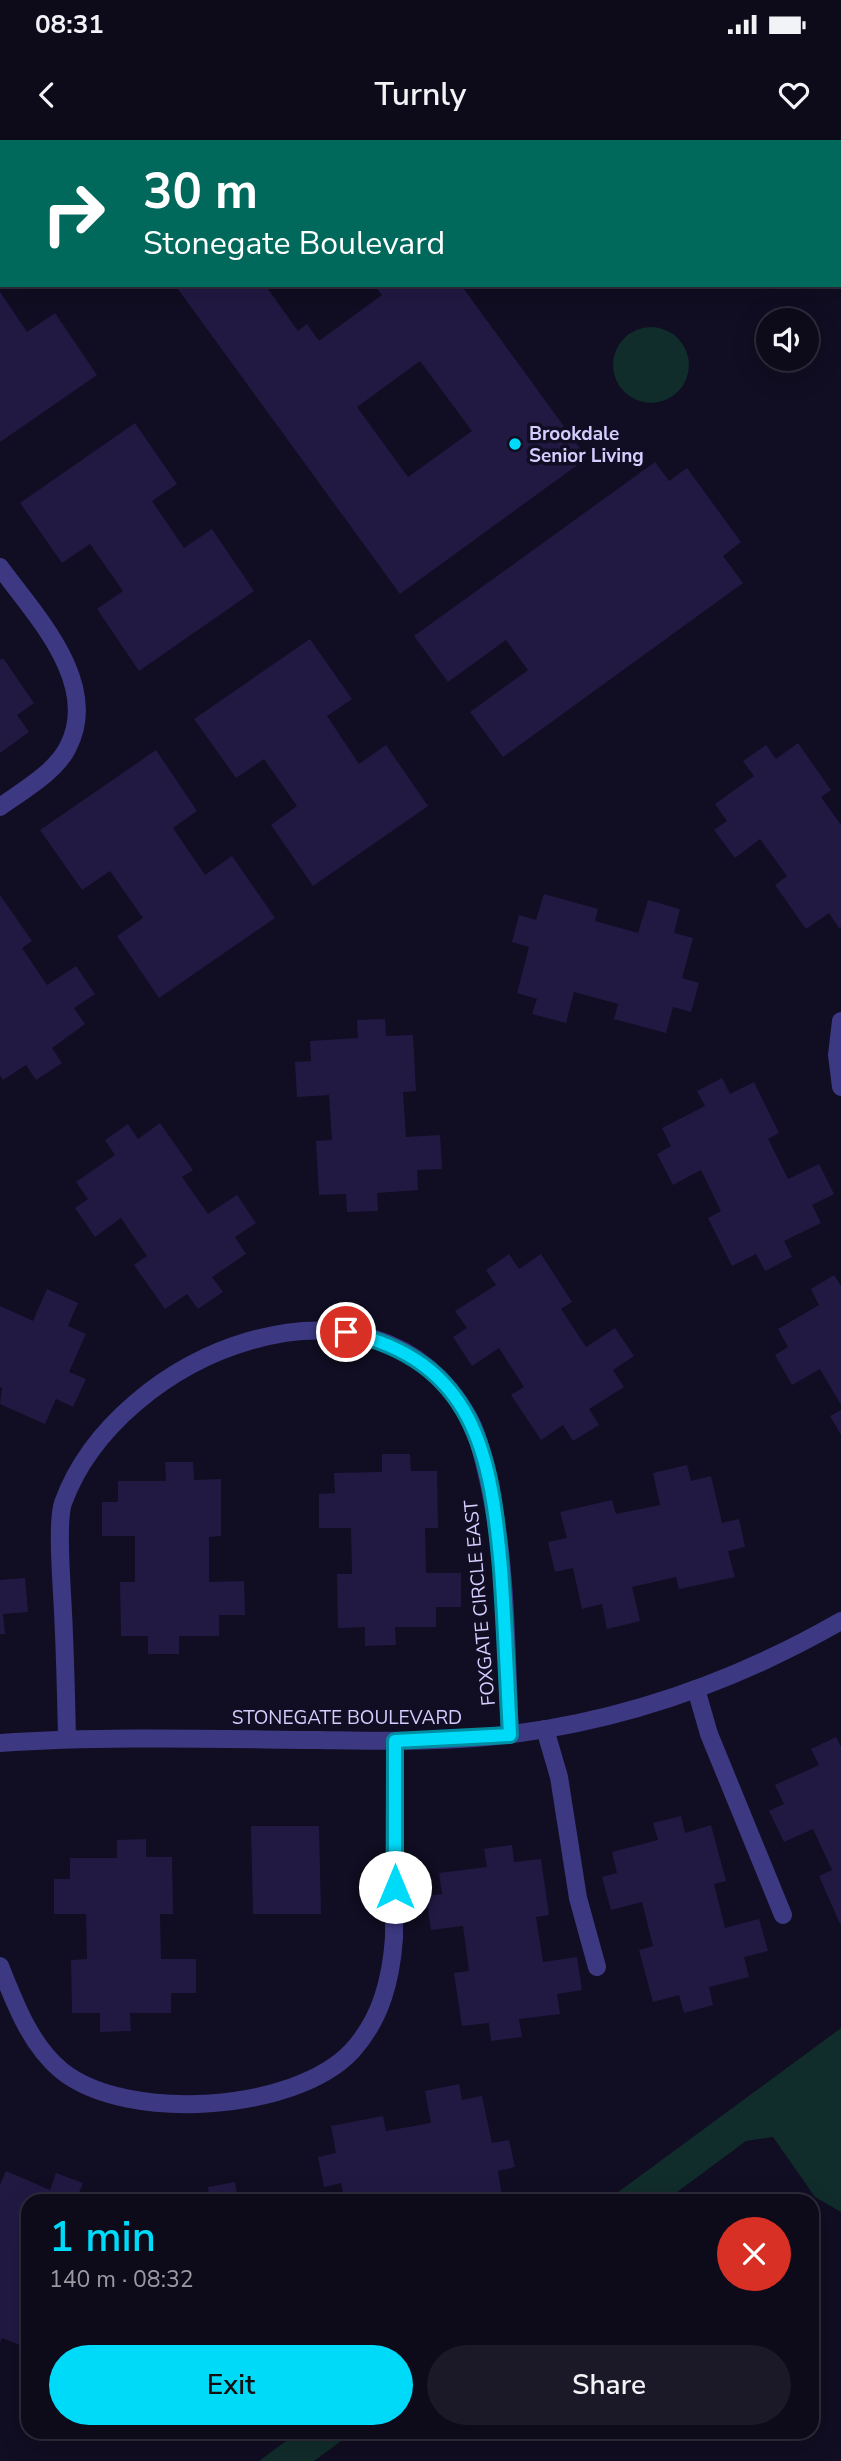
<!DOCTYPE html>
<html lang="en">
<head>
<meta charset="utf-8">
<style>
  :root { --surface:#0d0a1a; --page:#1b1827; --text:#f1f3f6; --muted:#9a9aa2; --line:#2d2b39; --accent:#00daf9 }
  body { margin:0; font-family:"Nunito Sans",sans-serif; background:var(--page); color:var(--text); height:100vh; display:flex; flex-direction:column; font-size:26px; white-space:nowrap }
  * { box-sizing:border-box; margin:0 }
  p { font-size:23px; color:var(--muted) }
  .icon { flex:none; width:38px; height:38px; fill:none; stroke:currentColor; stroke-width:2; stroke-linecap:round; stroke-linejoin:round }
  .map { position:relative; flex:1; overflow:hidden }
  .drawer { position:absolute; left:21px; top:2054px; width:798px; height:245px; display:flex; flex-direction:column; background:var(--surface); border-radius:21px; box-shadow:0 7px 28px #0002,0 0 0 2px var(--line) }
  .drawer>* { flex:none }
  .top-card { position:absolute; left:0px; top:0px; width:842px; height:147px; box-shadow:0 7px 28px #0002,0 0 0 2px var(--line); background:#00695c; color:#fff; overflow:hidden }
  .controls { position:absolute; left:756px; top:168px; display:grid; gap:14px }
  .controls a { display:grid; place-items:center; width:63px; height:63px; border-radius:50%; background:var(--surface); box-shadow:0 7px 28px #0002,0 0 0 2px var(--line); font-size:35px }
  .pin { position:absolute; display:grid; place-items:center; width:60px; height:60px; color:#fff; margin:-30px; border:4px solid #fff; border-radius:50%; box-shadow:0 2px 7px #0007 }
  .me { position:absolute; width:77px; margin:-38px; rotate:0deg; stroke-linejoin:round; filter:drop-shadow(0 0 5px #0008) }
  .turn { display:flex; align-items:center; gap:24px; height:147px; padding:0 28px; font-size:32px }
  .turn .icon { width:91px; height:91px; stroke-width:2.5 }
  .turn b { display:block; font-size:49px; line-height:60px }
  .round { display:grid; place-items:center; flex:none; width:74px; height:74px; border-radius:37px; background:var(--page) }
  .head { display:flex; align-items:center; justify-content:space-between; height:119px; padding:0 28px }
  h1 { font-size:42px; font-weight:600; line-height:52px; color:var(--accent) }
  .primary-button { display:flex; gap:14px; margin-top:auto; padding:14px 28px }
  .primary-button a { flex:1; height:80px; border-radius:42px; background:var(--accent); color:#111; font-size:28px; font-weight:600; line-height:80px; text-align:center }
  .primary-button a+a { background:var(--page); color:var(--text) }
  .status { display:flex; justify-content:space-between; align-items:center; height:49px; padding:0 35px; background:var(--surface); direction:ltr }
  .status svg { height:19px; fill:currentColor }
  header { display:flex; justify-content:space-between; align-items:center; height:91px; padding:0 28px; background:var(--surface); font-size:32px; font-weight:600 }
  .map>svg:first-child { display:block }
</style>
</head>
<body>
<div class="status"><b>08:31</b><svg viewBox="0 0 49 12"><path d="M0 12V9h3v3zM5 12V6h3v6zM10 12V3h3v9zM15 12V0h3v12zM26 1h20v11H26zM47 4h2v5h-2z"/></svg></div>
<header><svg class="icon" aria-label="back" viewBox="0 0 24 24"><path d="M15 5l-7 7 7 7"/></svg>Turnly<svg class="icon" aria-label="heart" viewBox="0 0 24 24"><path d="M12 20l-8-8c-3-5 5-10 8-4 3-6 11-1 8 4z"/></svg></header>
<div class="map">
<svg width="841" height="2321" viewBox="0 0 841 2321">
  <rect width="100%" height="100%" fill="#110d22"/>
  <path fill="#102c2b" d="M613 225a38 38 0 1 1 76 0a38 38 0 1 1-76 0Z
    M841,1888V2072L815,2057L773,1997L746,2001L665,2061H606Z
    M297,2293V2292L352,2293L314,2321H259Z"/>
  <path fill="#221943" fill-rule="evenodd" d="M175,145H265L298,191L307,184L319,201L382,155L374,145H461L587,318L400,454ZM420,221L472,291L408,337L357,267Z
    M0,152L27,192L55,173L97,235L0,302Z
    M135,283L177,344L152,361L184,408L212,389L254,451L139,531L97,469L123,451L90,404L62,423L20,363Z
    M655,322L669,341L687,328L741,402L723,416L743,443L503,617L470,572L528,530L506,500L448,542L414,496Z
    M310,499L352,559L327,576L359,624L386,605L428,666L313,746L271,685L297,666L264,619L236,638L194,579Z
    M3,518L34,563L17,575L29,592L0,613V520Z
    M798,603L831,650L821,657L841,685V787L839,788L829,773L806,789L775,745L787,736L760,699L735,718L714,690L727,681L715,664L754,636L743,621L766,605L776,619Z
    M156,610L197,671L173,688L205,735L232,716L275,778L159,858L117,796L143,778L110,731L82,750L40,690Z
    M544,754L598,769L595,781L638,793L648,760L680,769L674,793L693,798L682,838L699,843L691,872L673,867L666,893L614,879L618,864L574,852L566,883L532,874L537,859L517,853L529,807L512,802L519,775L536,780Z
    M0,755L32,801L22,808L47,845L76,826L95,854L74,868L85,884L52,908L62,923L36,940L26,925L3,940L0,935Z
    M385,879L386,896L413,895L416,951L403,952L406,997L440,995L442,1029L417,1030L418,1050L377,1053L378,1071L347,1072L346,1054L319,1055L316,1001L332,1000L329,955L297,957L295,922L311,921L310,901L358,898L357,880Z
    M722,938L730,954L754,942L779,993L768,999L788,1039L819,1024L834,1054L812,1065L821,1083L784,1101L792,1117L765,1131L756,1114L732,1126L708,1078L721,1071L701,1030L673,1045L657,1014L671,1006L662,988L705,966L697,951Z
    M160,983L193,1030L182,1037L208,1074L237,1055L256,1083L235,1097L246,1114L212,1137L223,1152L198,1169L187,1154L165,1169L134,1125L147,1116L121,1078L95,1097L75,1068L88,1059L76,1042L115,1015L105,1000L128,984L138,999Z
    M509,1114L519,1129L541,1114L572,1162L561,1169L586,1207L615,1188L634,1216L613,1230L624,1247L589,1269L599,1285L573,1301L563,1285L541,1300L511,1255L524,1247L499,1208L472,1226L453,1197L467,1188L455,1171L496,1145L486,1130Z
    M834,1135L841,1146V1265L820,1229L792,1245L775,1215L788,1207L778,1189L819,1165L811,1149Z
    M47,1149L78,1163L68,1186L86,1194L69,1232L86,1239L73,1267L56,1259L45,1284L0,1264L2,1248L0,1247V1166L33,1181Z
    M841,1270V1295L830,1276Z
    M382,1314H410L411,1331H437L438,1388H425L426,1433H461V1467H436V1487H395L396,1505L365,1506V1487L338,1488L337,1434H352L351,1388H319V1354L335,1353L334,1333L382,1332Z
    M165,1322H193L194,1340L221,1339V1396L209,1397V1442L244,1441L245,1475H219V1496H179V1514H148V1496H121L120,1442H135V1396H102V1362H118V1341H166Z
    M687,1325L691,1341L711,1336L722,1383L739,1379L745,1407L728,1411L735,1437L679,1449L676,1437L632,1447L640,1481L607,1489L602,1464L582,1469L573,1428L555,1432L548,1402L567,1398L560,1372L612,1360L616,1374L660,1365L653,1333Z
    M25,1438L28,1472L3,1474L5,1494H0V1440Z
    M836,1597L841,1607V1786L819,1736L832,1730L813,1689L784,1702L769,1671L784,1664L775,1645L819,1625L811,1609Z
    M681,1676L685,1693L711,1685L726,1741L714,1744L725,1788L759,1779L768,1811L744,1817L749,1837L709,1847L713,1865L684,1873L679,1855L653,1862L639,1810L653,1806L642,1762L611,1770L602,1737L617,1733L612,1712L658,1700L653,1683Z
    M251,1686H319L321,1774H253Z
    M146,1699V1717H172L173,1774H160L161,1819H196V1853H171V1873H130L131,1891L100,1892V1873H72L71,1820L87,1819L86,1774H54V1739H70V1718H117V1700Z
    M512,1705L514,1722L541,1719L549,1775L536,1777L543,1822L577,1817L582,1850L557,1854L560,1874L519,1879L522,1897L491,1901L489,1883L462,1886L454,1833L469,1831L463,1786L431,1790L426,1756L442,1754L439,1733L487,1727L484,1709Z
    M459,1944L462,1960L482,1956L492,2003L509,2000L515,2027L498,2031L502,2057L478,2062H446L444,2055L413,2062H345L341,2043L324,2047L318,2017L336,2013L331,1986L383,1976L386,1991L431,1983L425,1951Z
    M6,2031L50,2050L56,2033L83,2043L75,2062H28V2208L2,2198L0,2203V2045Z
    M235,2042L238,2060L265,2055L266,2062H210L208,2047Z"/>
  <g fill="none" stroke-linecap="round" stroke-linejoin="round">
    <path stroke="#3c3881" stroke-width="18" d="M696,1549L709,1594L783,1775
      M545,1589L559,1637L578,1758L597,1827"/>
    <path stroke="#3c3881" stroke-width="18" d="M0,427C35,475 101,543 68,607C56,632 22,651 0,667
      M841,881L837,915L841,947
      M67,1599C66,1550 65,1502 62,1454C61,1433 57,1381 63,1363C117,1213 374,1108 469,1278C479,1297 483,1318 488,1339C507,1422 506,1510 510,1595
      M0,1603C106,1596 212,1599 317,1600C382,1601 448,1603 513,1594C628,1579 740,1539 841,1481
      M0,1826C15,1863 30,1905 62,1931C127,1983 295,1972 352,1911C381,1879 391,1840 394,1798L395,1601"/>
  </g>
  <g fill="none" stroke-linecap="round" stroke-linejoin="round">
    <g stroke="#008ea2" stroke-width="18">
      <path id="route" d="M346,1192C475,1221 491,1314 501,1429C505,1484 507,1539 510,1595L395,1601V1747"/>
    </g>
    <use href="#route" stroke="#00daf9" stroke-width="12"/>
  </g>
  <circle fill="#00daf9" stroke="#110d22" stroke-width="2.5" cx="515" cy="304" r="7"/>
  <g text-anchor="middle" stroke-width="7" stroke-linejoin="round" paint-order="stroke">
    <g font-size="19" font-weight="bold" fill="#d4ceff" stroke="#110d22" text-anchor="start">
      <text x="529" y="300">Brookdale<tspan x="529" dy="22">Senior Living</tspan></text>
    </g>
    <g font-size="19" fill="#d4ceff" stroke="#110d22">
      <text transform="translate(479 1463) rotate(-95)" y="7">FOXGATE CIRCLE EAST</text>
      <text x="347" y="1584">STONEGATE BOULEVARD</text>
    </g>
  </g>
</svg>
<div class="controls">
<a><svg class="icon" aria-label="sound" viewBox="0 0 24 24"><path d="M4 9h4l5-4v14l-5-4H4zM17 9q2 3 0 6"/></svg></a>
</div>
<div class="pin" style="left:346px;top:1192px;background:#d93025"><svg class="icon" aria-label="arrive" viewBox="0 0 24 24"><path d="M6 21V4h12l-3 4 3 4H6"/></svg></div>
<svg class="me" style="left:395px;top:1747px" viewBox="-20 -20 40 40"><circle r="19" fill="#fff"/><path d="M0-13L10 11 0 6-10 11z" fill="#00daf9"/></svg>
<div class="top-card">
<div class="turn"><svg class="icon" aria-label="right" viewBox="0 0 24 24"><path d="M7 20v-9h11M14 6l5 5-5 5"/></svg><div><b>30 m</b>Stonegate Boulevard</div></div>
</div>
<section class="drawer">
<div class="head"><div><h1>1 min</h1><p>140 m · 08:32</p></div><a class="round" style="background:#d93025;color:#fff"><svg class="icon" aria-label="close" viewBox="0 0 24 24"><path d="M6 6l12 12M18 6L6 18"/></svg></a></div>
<div class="primary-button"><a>Exit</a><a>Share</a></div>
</section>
</div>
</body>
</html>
